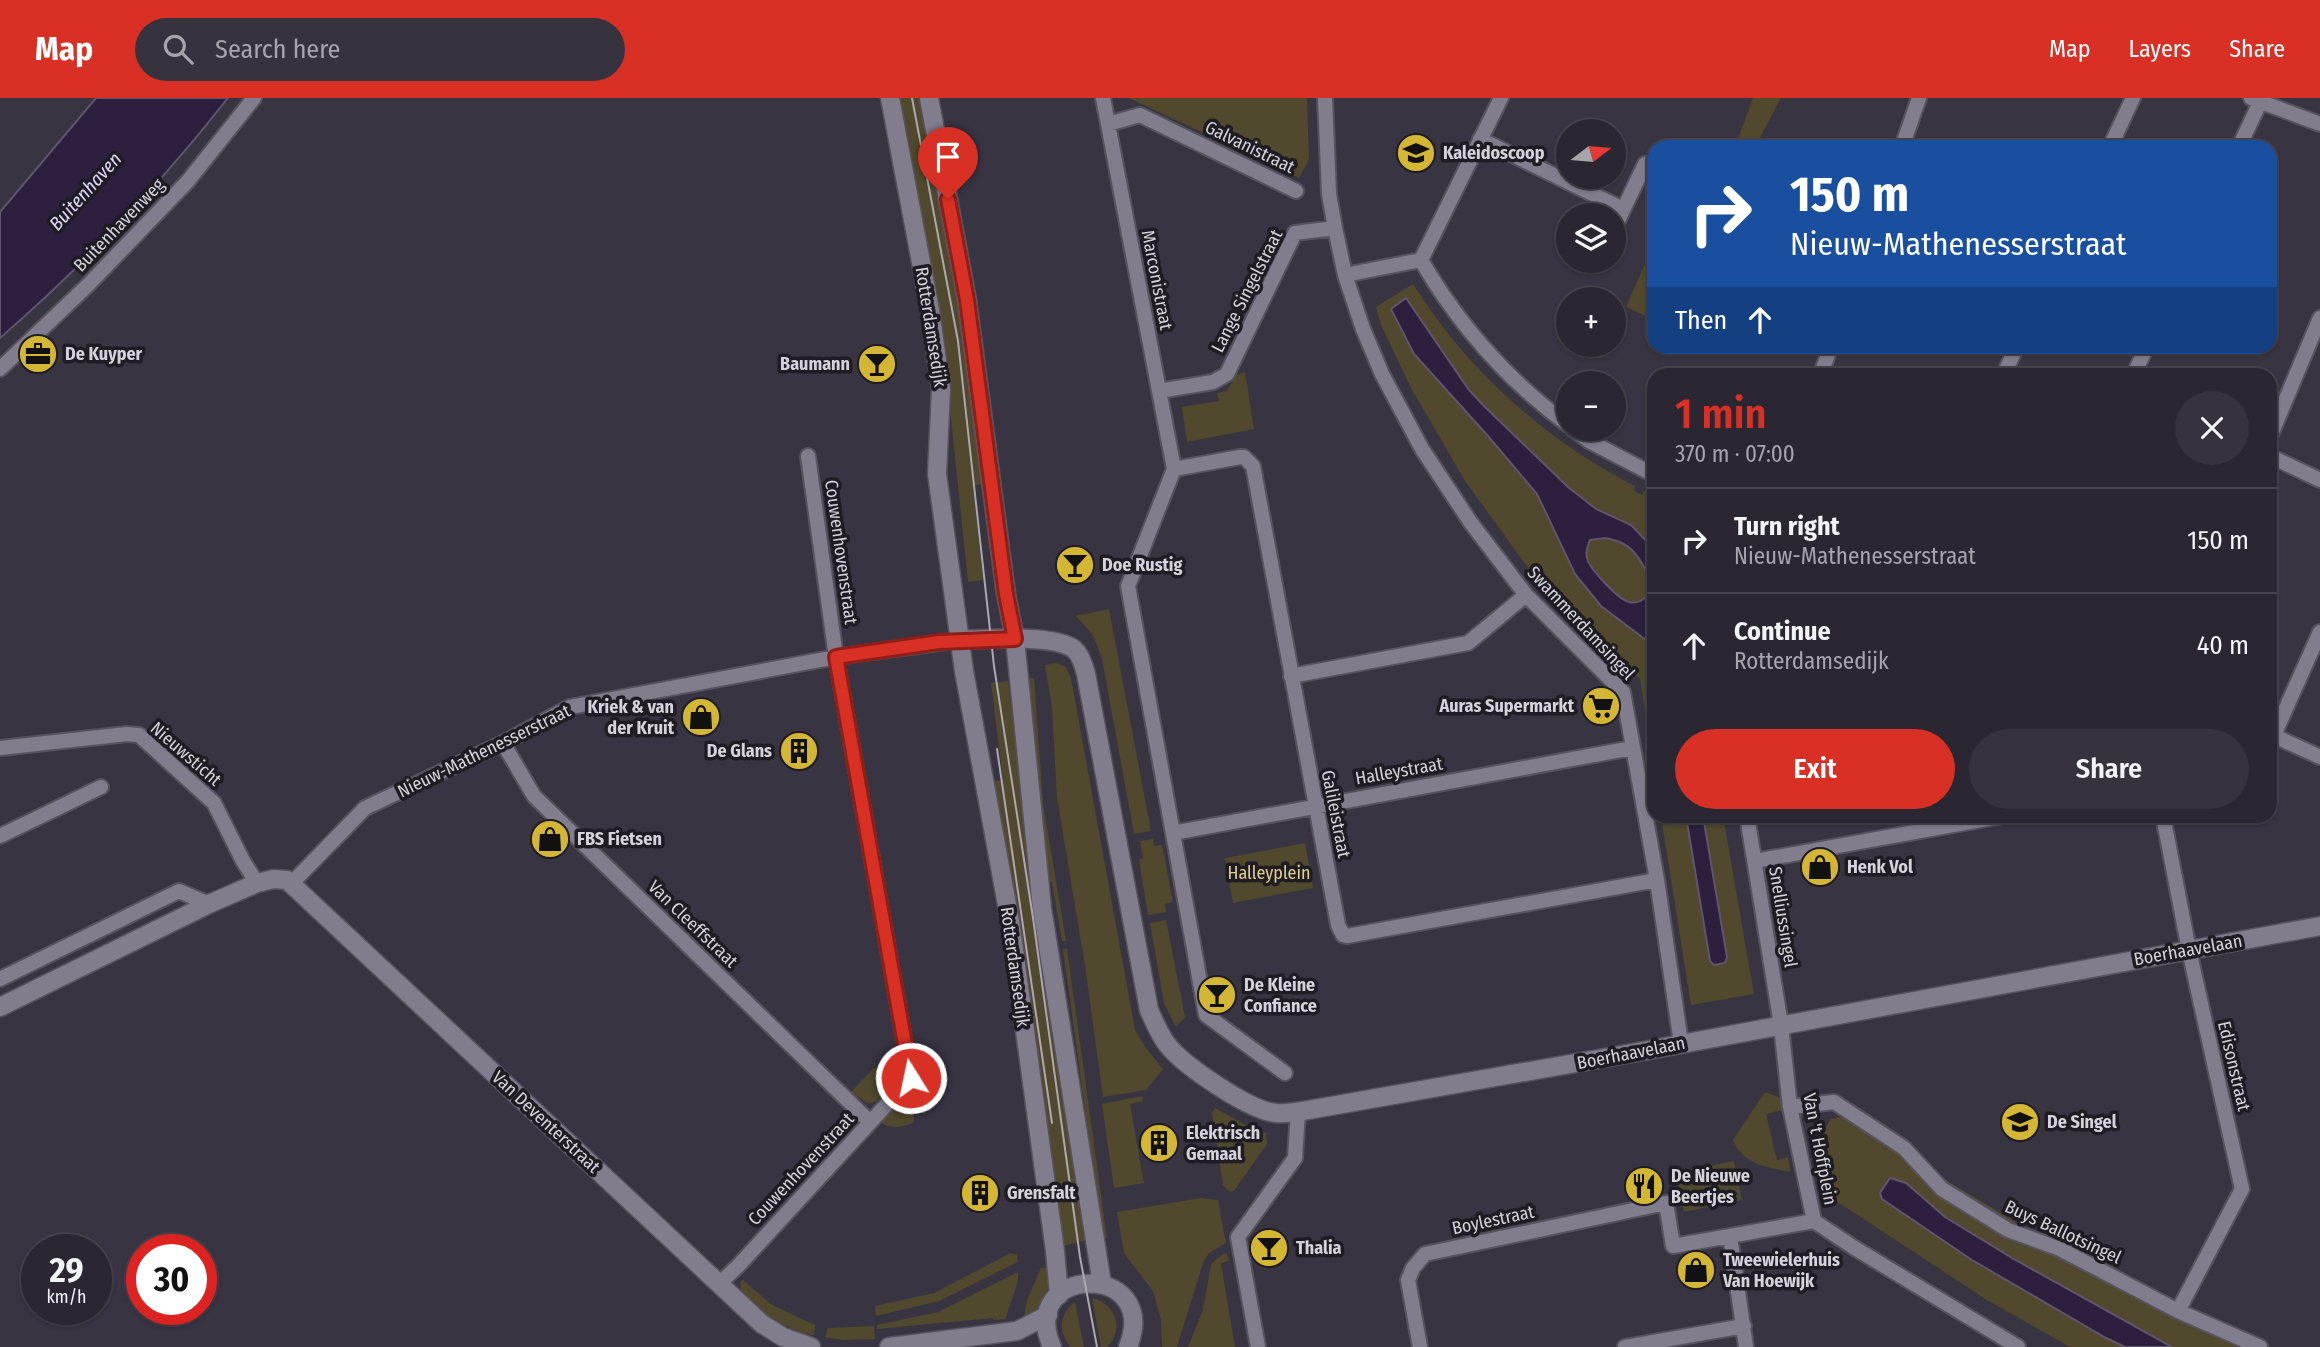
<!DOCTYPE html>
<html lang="en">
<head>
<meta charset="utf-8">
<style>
  :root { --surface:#2b2732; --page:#37333e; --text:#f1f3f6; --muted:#a6a5ac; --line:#47444d; --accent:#d93025 }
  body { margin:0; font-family:"Fira Sans Condensed",sans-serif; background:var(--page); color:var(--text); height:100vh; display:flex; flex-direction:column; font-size:26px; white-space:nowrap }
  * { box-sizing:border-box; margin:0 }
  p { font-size:23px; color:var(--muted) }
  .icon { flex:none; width:38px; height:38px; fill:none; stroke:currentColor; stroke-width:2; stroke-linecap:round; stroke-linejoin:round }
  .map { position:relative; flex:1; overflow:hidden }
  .panel { position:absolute; left:1647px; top:270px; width:630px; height:455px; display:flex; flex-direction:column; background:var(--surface); border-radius:21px; box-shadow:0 2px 5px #0004,0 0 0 2px var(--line) }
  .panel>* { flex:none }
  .banner { position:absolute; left:1647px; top:42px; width:630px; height:214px; border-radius:21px; box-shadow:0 2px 5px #0004,0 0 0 2px var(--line); background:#1a4fa0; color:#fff; overflow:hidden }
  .needle { width:46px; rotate:74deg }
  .buttons { position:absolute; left:1556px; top:21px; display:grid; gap:14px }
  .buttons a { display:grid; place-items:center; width:70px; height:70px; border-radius:50%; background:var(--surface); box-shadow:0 2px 5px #0004,0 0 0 2px var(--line); font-size:35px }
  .speed { position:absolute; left:21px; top:1136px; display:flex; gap:14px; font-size:35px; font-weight:700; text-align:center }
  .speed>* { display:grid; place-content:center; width:91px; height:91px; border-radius:50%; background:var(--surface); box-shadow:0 2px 5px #0004,0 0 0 2px var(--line); line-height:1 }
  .speed small { font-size:18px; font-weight:400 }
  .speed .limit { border:10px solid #d22; background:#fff; color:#111 }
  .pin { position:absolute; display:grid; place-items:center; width:60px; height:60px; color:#fff; margin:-72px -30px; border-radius:50% 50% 50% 0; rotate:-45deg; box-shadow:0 0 7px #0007 }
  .pin .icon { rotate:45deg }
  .me { position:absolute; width:77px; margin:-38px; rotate:350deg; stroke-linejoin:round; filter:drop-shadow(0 0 5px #0008) }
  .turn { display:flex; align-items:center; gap:24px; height:147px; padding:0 28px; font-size:32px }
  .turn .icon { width:91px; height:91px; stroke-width:2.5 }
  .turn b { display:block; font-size:49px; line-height:60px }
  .then { display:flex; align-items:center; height:66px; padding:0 28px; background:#0003; gap:14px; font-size:26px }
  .round { display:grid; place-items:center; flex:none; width:74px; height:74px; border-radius:37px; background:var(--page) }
  .summary { display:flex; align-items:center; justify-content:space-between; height:119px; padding:0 28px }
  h1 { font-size:42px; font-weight:600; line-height:52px; color:var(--accent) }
  .primary-button { display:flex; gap:14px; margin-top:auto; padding:14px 28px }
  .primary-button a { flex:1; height:80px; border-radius:42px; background:var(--accent); color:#fff; font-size:28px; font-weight:600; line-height:80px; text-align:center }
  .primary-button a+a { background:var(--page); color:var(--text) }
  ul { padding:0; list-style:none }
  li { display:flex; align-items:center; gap:21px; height:105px; padding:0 28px; border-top:2px solid var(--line) }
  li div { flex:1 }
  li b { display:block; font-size:26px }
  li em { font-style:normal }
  header { display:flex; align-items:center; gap:42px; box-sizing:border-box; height:98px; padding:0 35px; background:var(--accent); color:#fff }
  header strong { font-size:33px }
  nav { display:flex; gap:38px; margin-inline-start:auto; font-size:24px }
  .search { width:490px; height:63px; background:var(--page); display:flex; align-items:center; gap:18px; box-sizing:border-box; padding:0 24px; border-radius:38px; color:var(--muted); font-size:26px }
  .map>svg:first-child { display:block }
</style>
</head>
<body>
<header>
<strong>Map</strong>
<div class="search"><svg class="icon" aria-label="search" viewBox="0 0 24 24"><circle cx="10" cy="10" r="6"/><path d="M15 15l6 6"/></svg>Search here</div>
<nav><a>Map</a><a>Layers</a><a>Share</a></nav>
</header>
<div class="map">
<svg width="2320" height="1249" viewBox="0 0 2320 1249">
  <rect width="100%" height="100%" fill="#393442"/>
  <path fill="#50492d" d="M896,0H921L968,250L986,385L973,388L983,482L968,484L945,263Z
    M1129,0H1307L1309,62L1299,80Z
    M1753,0H1781L1755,49H1735Z
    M1654,158V235L1647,232L1651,220L1626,209L1648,159Z
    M1413,186C1426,205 1439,225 1454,243C1504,303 1566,353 1635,388L1634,393L1642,397L1644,393L1654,397V451L1631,427L1596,411L1568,389L1485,309L1469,292L1406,200L1397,206V225L1414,256L1488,338L1537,396L1575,476L1601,508L1654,548V672L1640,580L1620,568L1544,488L1547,484L1533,468L1529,471L1465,383L1411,290L1381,227L1376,209Z
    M1245,274L1254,331L1187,344L1182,309L1219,303L1217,295L1227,293L1236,277Z
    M1606,440L1624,444L1641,464L1652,484L1650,494L1643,503L1631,505L1619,500L1602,481L1588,464L1586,452L1590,442Z
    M1109,511L1151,733L1134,736L1102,561L1093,537L1076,518Z
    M1056,565L1066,569L1071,580L1135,932L1145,949L1163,971L1146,992L1103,999L1085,868L1057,700L1052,609L1045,567Z
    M1034,580L1043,705L1066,843H1062L1052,784H1045L1026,581Z
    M1008,583L1024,716L1088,1142L1062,1148L1026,864L994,684L1003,681L991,585Z
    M1661,718H1686L1710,862L1714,867L1727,859L1703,718H1723L1754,896L1691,907Z
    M1153,741L1154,748L1162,747L1173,804L1165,806L1166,814L1148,817L1139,762L1143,760L1140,743Z
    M1305,745L1313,790L1233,805L1225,760Z
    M1166,822L1185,919L1176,929L1164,905L1150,825Z
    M1063,851H1067L1107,1140L1098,1141L1096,1090Z
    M875,969L893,986L875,1004L867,1005L851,994Z
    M910,992L914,997V1024C905,1030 889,1031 880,1024Z
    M1765,994L1781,1000L1782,1012L1766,1016L1777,1062L1788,1059L1790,1074C1766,1069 1744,1067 1733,1042Z
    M1142,998L1143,1003L1130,1006L1144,1085L1114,1090L1102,1006Z
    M1215,1010L1255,1032L1266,1035L1267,1046L1234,1093L1230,1094L1223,1087L1212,1015Z
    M1841,1019L2184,1225L2239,1249H2172L2167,1247C2112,1216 2057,1187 2003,1155C1972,1137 1940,1120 1916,1093L1972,1162L2125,1249H2070L1987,1202L1827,1097C1825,1077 1818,1036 1831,1021Z
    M1734,1063L1742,1102L1684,1114L1676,1075Z
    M1201,1100L1218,1102L1226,1145L1209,1155L1203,1165L1177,1249H1162L1161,1222L1153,1193L1124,1155L1117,1114Z
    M1011,1155L1017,1157L1018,1164L939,1203L876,1218L875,1208L934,1195Z
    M1224,1155L1227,1156L1229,1163L1221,1165L1235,1249H1188L1203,1212L1211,1166Z
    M1050,1169C1051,1190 1046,1211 1024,1220L1027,1202L1041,1170Z
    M1018,1174C1020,1186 1008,1207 1006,1221L994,1222L993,1220L877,1231V1227L938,1214Z
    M743,1182L772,1207L815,1227L814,1237C797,1236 751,1212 742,1195C741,1194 741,1185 740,1184Z
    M1092,1200C1116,1206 1125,1231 1107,1249H1101Z
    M1075,1204L1084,1249H1071C1057,1234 1059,1216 1075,1204Z
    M874,1228L875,1241L843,1242L825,1239L828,1230Z"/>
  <path fill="#2c203e" stroke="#5f556d" stroke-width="2" fill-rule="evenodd" d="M96,0H228C159,88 84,167 0,240V114Z
    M1406,200L1469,292L1485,309L1568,389L1596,411L1631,427L1654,451V548L1601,508L1575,476L1537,396L1488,338L1414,256L1391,211ZM1606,440C1625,444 1633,450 1643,467C1645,472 1649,477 1651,482C1655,494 1642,507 1629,504C1619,502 1592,473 1588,463C1585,455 1587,449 1590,442Z
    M1686,718H1703L1727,859L1725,865L1714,867L1710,863Z
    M1890,1080L1906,1085L1945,1119L2012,1160L2172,1249H2125L2106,1240L1972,1162L1882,1101L1880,1095Z"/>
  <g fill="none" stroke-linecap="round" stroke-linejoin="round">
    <g stroke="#56535e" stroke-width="18">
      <path id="minor" d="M1103,0L1174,371
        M1325,0L1329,96L1335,130L1345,177L1363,231L1382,276L1422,351L1471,425L1526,497L1623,594L1657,782L1681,945
        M2251,0L2320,26
        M1108,26L1140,17L1296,93
        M1480,41L1623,111
        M1902,49L1919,0
        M2110,49L2133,0
        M2239,49L2262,0
        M1614,131L1645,66
        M1421,162L1501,0
        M1345,177L1421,162C1458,226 1509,283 1568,327
        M0,271L88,187L188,83L254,0
        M1821,276L1831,248
        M2004,276L2017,248
        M2134,276L2147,248
        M1159,293L1213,284L1227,276L1295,135L1335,130
        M1573,331L1589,343L1654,377
        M2270,339L2320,220
        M2270,358L2320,382
        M1174,371L1240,359H1244L1253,368L1338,827L1343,837L1347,838L1657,782
        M1174,371L1128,488L1206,917L1285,975
        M1291,578L1468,545L1526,497
        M2270,636L2320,659
        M2274,637L2320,534
        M503,645L534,698L870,1024
        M0,650L127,636L139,637L214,705L243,763L257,785
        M2163,718L2189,852L2242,1091L2178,1213
        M1173,735L1632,650
        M0,738L101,689
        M1755,763L2003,718
        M292,785L365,710L503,645L570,609L836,559L960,542
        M0,881L179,793L209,806
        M1790,1009L1834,1004L1904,1050L1942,1091L2008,1132L2060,1151L2178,1213L2260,1249
        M1814,1123L1853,1149L2018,1249
        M1730,1138L1746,1249
        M719,1186L738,1168L911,980L836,559L808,358
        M1258,1249L1238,1139L1295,1060L1298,1014
        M1420,1249L1408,1182L1413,1170L1425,1156L1666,1105L1673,1148L1814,1123L1790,1009L1781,927L1747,718
        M1625,1249L1744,1228"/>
    </g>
    <g stroke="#56535e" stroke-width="21">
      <path id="tertiary" d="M960,542C986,541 1054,536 1074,551C1081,557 1084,568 1086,576L1149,912C1155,925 1160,939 1170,950C1188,970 1250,1013 1276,1015C1289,1016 1302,1013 1314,1011L1638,954L2320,828
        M0,909L209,806L257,785L274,781L287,782L762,1226L783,1239L811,1249
        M889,1249L1017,1233L1048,1217"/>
    </g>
    <g stroke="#56535e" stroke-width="21">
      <path id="secondary" d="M890,0L930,212L941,291L937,376L964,573L1010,823L1055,1153L1059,1197
        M929,0L967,202L1006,496L1015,541L1042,810L1102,1186
        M1052,1249C1016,1166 1162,1163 1128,1249"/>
    </g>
    <use href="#minor" stroke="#827d8d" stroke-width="14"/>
    <use href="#tertiary" stroke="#827d8d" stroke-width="18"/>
    <use href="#secondary" stroke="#827d8d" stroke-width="18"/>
    <path stroke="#aba8b2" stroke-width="2" d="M912,0L958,243L994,568L1033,820L1080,1159L1097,1249
      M997,651L1052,1025"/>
  </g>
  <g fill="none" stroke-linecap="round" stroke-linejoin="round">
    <g stroke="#8d1f18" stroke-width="18">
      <path id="route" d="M911,980L836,559L939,544L1015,541L1006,496L967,202L948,101"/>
    </g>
    <use href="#route" stroke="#d93025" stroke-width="12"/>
  </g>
  <defs>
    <g id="school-disc" transform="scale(2.0125)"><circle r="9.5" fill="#d4b635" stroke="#1f1d23"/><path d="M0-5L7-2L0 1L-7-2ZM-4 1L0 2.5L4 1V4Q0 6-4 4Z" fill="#111"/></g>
    <g id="office-disc" transform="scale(2.0125)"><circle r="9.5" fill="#d4b635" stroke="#1f1d23"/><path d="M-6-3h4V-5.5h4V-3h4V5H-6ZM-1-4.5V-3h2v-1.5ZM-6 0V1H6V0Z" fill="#111"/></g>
    <g id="bar-disc" transform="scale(2.0125)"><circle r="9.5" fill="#d4b635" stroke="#1f1d23"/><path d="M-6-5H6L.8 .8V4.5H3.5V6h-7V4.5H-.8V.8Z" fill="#111"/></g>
    <g id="supermarket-disc" transform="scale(2.0125)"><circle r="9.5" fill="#d4b635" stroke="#1f1d23"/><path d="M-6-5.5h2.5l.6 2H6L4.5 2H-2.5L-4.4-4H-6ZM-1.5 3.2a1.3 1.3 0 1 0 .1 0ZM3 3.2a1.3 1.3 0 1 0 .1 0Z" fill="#111"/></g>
    <g id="shop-disc" transform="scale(2.0125)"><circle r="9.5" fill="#d4b635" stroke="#1f1d23"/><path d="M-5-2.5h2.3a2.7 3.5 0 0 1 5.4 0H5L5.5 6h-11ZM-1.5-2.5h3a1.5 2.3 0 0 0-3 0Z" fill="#111"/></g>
    <g id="building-disc" transform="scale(2.0125)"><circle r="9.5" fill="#d4b635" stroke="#1f1d23"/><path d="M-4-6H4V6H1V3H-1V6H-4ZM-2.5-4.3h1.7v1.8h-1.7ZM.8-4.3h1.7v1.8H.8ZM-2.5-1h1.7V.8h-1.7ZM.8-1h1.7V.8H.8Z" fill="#111"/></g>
    <g id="restaurant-disc" transform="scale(2.0125)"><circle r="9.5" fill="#d4b635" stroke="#1f1d23"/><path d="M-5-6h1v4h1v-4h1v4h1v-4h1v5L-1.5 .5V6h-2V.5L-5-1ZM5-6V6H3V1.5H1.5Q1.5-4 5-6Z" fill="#111"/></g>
  </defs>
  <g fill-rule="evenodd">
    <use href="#school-disc" x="1416" y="55"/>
    <use href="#office-disc" x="38" y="256"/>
    <use href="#bar-disc" x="877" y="266"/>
    <use href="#bar-disc" x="1075" y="467"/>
    <use href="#supermarket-disc" x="1601" y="608"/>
    <use href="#shop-disc" x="701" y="619"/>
    <use href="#building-disc" x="799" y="653"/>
    <use href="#shop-disc" x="550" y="741"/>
    <use href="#shop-disc" x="1820" y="769"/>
    <use href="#bar-disc" x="1217" y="897"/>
    <use href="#school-disc" x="2020" y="1024"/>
    <use href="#building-disc" x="1159" y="1045"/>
    <use href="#restaurant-disc" x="1644" y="1088"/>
    <use href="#building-disc" x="980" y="1095"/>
    <use href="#bar-disc" x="1269" y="1150"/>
    <use href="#shop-disc" x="1696" y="1172"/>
  </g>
  <g text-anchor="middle" stroke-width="7" stroke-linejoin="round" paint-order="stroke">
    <g font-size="18" fill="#d5d2db" stroke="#1f1d23">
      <text transform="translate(1250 49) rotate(26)" y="6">Galvanistraat</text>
      <text transform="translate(119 127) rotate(-46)" y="6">Buitenhavenweg</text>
      <text transform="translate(1157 182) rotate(79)" y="6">Marconistraat</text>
      <text transform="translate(1247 193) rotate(-63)" y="6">Lange Singelstraat</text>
      <text transform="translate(931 229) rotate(81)" y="6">Rotterdamsedijk</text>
      <text transform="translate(841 454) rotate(82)" y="6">Couwenhovenstraat</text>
      <text transform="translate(1581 525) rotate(47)" y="6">Swammerdamsingel</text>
      <text transform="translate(484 653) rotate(-26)" y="6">Nieuw-Mathenesserstraat</text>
      <text transform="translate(186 656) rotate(41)" y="6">Nieuwsticht</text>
      <text transform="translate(1399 673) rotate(-10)" y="6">Halleystraat</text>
      <text transform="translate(1336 716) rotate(79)" y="6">Galileistraat</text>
      <text transform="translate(1783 819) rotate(81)" y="6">Snelliussingel</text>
      <text transform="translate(693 826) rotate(44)" y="6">Van Cleeffstraat</text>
      <text transform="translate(2188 852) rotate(-10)" y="6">Boerhaavelaan</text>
      <text transform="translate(1015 869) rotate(82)" y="6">Rotterdamsedijk</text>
      <text transform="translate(1631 955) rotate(-11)" y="6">Boerhaavelaan</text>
      <text transform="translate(2234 968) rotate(77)" y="6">Edisonstraat</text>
      <text transform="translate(546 1024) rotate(43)" y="6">Van Deventerstraat</text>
      <text transform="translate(1820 1051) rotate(79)" y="6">Van 't Hoffplein</text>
      <text transform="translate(801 1071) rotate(-47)" y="6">Couwenhovenstraat</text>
      <text transform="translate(1493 1122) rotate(-12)" y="6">Boylestraat</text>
      <text transform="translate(2063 1134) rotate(25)" y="6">Buys Ballotsingel</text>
    </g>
    <g font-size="18" font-weight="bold" fill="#d5d2db" stroke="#1f1d23" text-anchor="start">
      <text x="1443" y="61">Kaleidoscoop</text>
      <text x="65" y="262">De Kuyper</text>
      <text x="850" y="272" text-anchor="end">Baumann</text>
      <text x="1102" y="473">Doe Rustig</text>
      <text x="1574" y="614" text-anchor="end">Auras Supermarkt</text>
      <text x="674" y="615" text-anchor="end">Kriek &amp; van<tspan x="674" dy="21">der Kruit</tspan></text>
      <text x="772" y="659" text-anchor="end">De Glans</text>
      <text x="577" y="747">FBS Fietsen</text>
      <text x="1847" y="775">Henk Vol</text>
      <text x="1244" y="893">De Kleine<tspan x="1244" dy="21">Confiance</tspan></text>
      <text x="2047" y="1030">De Singel</text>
      <text x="1186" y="1041">Elektrisch<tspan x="1186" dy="21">Gemaal</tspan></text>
      <text x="1671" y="1084">De Nieuwe<tspan x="1671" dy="21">Beertjes</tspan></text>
      <text x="1007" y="1101">Grensfalt</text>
      <text x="1296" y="1156">Thalia</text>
      <text x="1723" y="1168">Tweewielerhuis<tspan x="1723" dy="21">Van Hoewijk</tspan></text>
    </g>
    <g font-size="18" fill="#dfce8c" stroke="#1f1d23">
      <text x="1269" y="781">Halleyplein</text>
    </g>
    <g font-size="19" font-style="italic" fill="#e3d6fc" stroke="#1f1d23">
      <text transform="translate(85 93) rotate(-48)" y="7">Buitenhaven</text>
    </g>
  </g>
</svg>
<div class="buttons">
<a><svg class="needle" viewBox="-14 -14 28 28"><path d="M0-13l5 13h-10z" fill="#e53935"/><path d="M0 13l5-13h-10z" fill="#a6a5ac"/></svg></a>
<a><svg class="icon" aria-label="layers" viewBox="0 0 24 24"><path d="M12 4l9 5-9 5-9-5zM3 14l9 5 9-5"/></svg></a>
<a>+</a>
<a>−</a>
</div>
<div class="speed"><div>29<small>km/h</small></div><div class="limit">30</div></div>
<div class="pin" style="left:948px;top:101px;background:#d93025"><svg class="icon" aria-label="arrive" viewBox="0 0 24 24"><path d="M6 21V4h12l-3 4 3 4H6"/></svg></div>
<svg class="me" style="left:911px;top:980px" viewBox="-20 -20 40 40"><circle r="17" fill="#d93025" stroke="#fff" stroke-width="3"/><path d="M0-11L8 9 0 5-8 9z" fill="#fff"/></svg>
<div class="banner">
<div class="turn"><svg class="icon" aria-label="right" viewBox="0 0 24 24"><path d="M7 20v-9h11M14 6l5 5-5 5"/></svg><div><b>150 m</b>Nieuw-Mathenesserstraat</div></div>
<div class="then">Then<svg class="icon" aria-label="ahead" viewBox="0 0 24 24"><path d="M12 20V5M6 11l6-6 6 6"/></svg></div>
</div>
<section class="panel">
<div class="summary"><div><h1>1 min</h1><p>370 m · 07:00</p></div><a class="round"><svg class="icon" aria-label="close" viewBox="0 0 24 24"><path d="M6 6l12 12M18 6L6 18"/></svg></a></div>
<ul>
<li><svg class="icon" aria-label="right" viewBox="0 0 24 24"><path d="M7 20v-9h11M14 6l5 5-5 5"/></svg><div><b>Turn right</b><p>Nieuw-Mathenesserstraat</p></div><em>150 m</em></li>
<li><svg class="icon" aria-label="ahead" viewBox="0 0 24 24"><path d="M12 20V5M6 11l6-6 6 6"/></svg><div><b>Continue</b><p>Rotterdamsedijk</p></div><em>40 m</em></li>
</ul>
<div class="primary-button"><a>Exit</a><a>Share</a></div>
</section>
</div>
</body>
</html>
